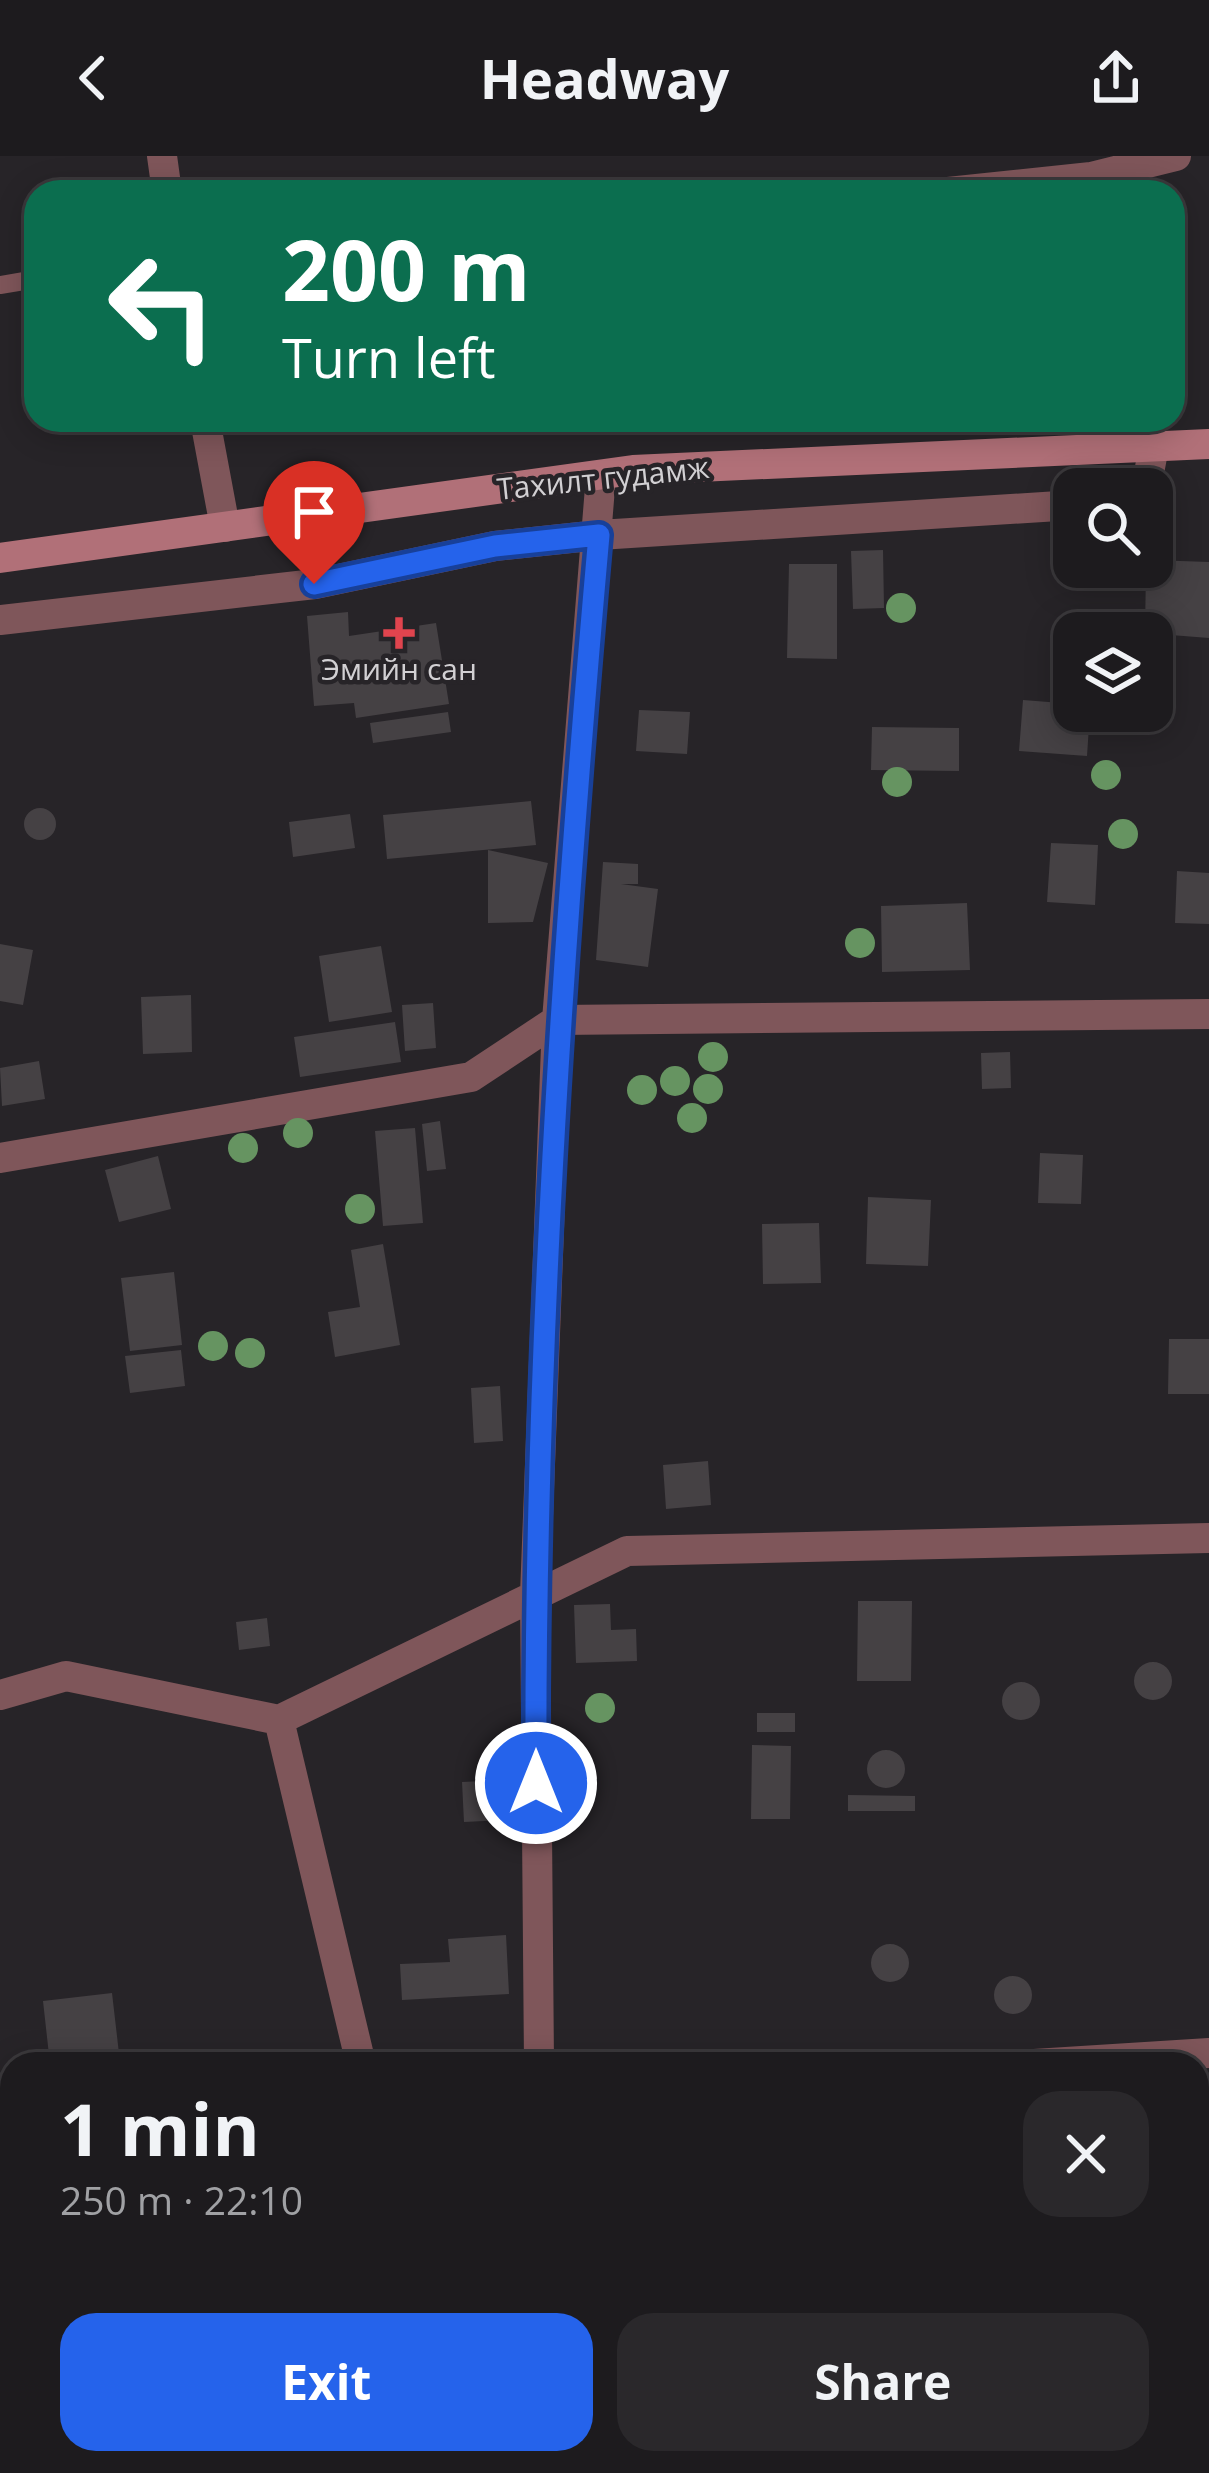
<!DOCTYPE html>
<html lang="en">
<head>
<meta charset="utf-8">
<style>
  :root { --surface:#1d1b1e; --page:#2a282b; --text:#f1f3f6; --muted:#a0a1a4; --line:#3b393c; --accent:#2563eb }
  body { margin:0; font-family:"Open Sans",sans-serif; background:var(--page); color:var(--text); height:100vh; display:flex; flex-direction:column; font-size:45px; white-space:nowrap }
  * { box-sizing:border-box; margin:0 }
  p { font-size:39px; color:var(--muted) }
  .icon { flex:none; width:66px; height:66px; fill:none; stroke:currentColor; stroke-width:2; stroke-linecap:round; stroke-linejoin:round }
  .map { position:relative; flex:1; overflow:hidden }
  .side { position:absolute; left:0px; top:1896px; width:1209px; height:423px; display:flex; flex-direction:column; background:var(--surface); border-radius:36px 36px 0 0; box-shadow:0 6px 30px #0003,0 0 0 3px var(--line) }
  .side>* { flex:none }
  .hud { position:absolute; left:24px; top:24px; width:1161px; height:252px; border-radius:36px; box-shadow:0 6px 30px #0003,0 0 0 3px var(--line); background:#0b6e4f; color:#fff; overflow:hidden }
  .controls { position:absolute; left:1053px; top:312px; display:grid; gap:24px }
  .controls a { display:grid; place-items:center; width:120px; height:120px; border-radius:24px; background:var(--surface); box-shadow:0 6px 30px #0003,0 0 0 3px var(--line); font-size:60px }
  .pin { position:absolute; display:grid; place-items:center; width:102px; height:102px; color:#fff; margin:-123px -51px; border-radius:50% 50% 50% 0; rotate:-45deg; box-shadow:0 0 12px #0007 }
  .pin .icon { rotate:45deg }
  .me { position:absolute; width:132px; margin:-66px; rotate:0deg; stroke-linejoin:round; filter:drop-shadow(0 0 9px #0008) }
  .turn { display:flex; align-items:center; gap:42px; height:252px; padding:0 60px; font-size:54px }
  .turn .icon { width:156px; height:156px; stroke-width:2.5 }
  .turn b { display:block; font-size:84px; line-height:102px }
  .round { display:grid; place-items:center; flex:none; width:126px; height:126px; border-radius:36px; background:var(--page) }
  .summary { display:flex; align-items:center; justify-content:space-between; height:204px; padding:0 60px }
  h1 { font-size:72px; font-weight:700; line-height:90px }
  .cta { display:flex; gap:24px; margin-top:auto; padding:24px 60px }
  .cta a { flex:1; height:138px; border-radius:36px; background:var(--accent); color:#fff; font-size:48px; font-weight:700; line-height:138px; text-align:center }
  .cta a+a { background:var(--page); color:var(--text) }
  header { display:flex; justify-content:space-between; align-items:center; height:156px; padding:0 60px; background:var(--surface); font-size:54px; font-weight:700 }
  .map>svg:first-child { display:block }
</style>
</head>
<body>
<header><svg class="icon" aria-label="back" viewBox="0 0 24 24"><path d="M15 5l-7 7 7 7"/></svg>Headway<svg class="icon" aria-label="share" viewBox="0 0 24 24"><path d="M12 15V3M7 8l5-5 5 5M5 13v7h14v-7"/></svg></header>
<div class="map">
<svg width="1209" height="2317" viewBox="0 0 1209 2317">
  <rect width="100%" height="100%" fill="#272428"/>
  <path fill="#454144" d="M1173,100H1188L1185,163L1173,162Z
    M883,394L884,452L853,453L851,395Z
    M1152,404L1209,406V482L1145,477L1146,411H1152Z
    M789,408H837V503L787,502Z
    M348,456L349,480L436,467L449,548L356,562L354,547L314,550L307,460Z
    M1023,544L1074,548V555H1090L1087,600L1019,595Z
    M639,554L690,556L687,598L636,595Z
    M448,556L451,576L373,587L370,567Z
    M872,571L959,572V615L871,614Z
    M531,645L536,689L387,703L383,659Z
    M24 668a16 16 0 1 1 32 0a16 16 0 1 1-32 0Z
    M350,658L355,692L293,701L289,666Z
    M1051,687L1098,689L1095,749L1047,746Z
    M488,694L548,707L533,766L488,767Z
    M603,706L638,708V728H621L658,733L648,811L596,804Z
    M1177,715L1209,717V768L1175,767Z
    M967,747L970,814L882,816L881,750Z
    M0,788L33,794L23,849L0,845Z
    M381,790L392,856L329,866L319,800Z
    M191,839L192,896L143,898L141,841Z
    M433,847L436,892L405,895L402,849Z
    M395,866L401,906L300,921L294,881Z
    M1010,896L1011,932L982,933L981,897Z
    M39,905L45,943L2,950L0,912Z
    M440,965L446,1013L427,1015L422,968Z
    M415,972L423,1067L383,1070L375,975Z
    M1040,997L1083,999L1081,1048L1038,1047Z
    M158,1000L171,1053L119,1066L105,1014Z
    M868,1041L931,1044L928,1110L866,1108Z
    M819,1067L821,1127L763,1128L762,1068Z
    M383,1088L400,1189L335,1201L328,1156L360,1151L351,1094Z
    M174,1116L182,1189L130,1195L121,1122Z
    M1169,1183H1209V1238H1168Z
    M181,1194L185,1230L130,1237L125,1200Z
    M500,1230L503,1285L474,1287L471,1232Z
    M708,1305L711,1349L666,1353L663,1309Z
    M858,1445H912L911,1525H857Z
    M610,1448L611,1474L636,1473L637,1505L576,1507L574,1449Z
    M267,1462L270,1490L239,1494L236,1466Z
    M1134 1525a19 19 0 1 1 38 0a19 19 0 1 1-38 0Z
    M1002 1545a19 19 0 1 1 38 0a19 19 0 1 1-38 0Z
    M757,1557H795V1576H757Z
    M752,1589L791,1590L790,1663H751Z
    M867 1613a19 19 0 1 1 38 0a19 19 0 1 1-38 0Z
    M504,1624L505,1664L464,1666L462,1626Z
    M848,1639L915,1640V1655H848Z
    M506,1779L509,1838L402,1844L400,1808L450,1806L448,1783Z
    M871 1807a19 19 0 1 1 38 0a19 19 0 1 1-38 0Z
    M994 1839a19 19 0 1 1 38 0a19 19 0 1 1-38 0Z
    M112,1837L120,1906L50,1908L43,1845Z
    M12,2028V2119L0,2120V2029Z
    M448,2307L452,2317H416L442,2307Z
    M481,2307H519L516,2317H483Z
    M791,2307H848L849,2317H791Z
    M911,2307H963L964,2310L912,2317Z
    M769,2310L775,2311L789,2317H753Z
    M1024,2311H1036L1049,2317H1016Z"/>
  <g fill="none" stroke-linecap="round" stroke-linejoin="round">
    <path stroke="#7f565a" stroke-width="18" d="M0,129L36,123"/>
    <path stroke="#7f565a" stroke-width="30" d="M162,0L167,36
      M948,36L1091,21L1176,0
      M205,264L225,371
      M1146,333L1154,290
      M0,464L315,428L495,390L599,379L1074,349
      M0,1002L471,921L557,864L1209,858
      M0,1539L66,1520L279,1564L627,1395L1209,1382
      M279,1564L361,1908
      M539,1908L535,1439L557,864L601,319
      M1034,1908L1209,1897
      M0,2153L12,2152
      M387,2307L389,2317
      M694,2307L696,2317"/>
    <path stroke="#b17078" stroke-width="30" d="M0,402L633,314L1209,288"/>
  </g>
  <g fill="#669461">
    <circle cx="901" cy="452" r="15"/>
    <circle cx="1106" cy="619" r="15"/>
    <circle cx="897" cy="626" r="15"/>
    <circle cx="1123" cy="678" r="15"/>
    <circle cx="860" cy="787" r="15"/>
    <circle cx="713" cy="901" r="15"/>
    <circle cx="675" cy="925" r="15"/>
    <circle cx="708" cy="933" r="15"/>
    <circle cx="642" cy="934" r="15"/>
    <circle cx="692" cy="962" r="15"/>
    <circle cx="298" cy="977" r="15"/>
    <circle cx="243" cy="992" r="15"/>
    <circle cx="360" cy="1053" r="15"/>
    <circle cx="213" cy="1190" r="15"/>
    <circle cx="250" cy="1197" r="15"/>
    <circle cx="600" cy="1552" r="15"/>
  </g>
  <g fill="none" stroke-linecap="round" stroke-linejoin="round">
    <g stroke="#184099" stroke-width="30">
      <path id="route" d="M314,428L495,390L599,379C562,794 534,1209 536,1627"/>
    </g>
    <use href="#route" stroke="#2563eb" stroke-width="21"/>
  </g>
  <path fill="#e0444e" stroke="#272428" stroke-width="4.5" d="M393 459h12v12h12v12h-12v12h-12v-12h-12v-12h12z"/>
  <g text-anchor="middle" stroke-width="9" stroke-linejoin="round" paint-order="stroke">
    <g font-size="30" fill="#d2d0d3" stroke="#272428">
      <text transform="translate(603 323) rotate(-6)" y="10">Тахилт гудамж</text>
    </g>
    <g font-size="30" fill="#d2d0d3" stroke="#272428">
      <text x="399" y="524">Эмийн сан</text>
    </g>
  </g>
</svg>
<div class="controls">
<a><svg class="icon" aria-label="search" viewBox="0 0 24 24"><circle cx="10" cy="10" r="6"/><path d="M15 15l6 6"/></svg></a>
<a><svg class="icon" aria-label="layers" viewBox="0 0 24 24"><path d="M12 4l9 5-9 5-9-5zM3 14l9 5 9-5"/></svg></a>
</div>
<div class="pin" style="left:314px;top:428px;background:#d93025"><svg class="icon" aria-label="arrive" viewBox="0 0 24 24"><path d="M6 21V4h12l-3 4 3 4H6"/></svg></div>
<svg class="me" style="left:536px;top:1627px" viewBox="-20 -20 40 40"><circle r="17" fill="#2563eb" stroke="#fff" stroke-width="3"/><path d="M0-11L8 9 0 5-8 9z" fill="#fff"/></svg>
<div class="hud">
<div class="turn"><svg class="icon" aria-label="left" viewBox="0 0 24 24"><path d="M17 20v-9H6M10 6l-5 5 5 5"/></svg><div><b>200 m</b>Turn left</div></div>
</div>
<section class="side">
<div class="summary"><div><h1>1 min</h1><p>250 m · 22:10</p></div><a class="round"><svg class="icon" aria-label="close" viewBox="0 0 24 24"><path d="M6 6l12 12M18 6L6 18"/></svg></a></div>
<div class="cta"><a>Exit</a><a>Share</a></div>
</section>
</div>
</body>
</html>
